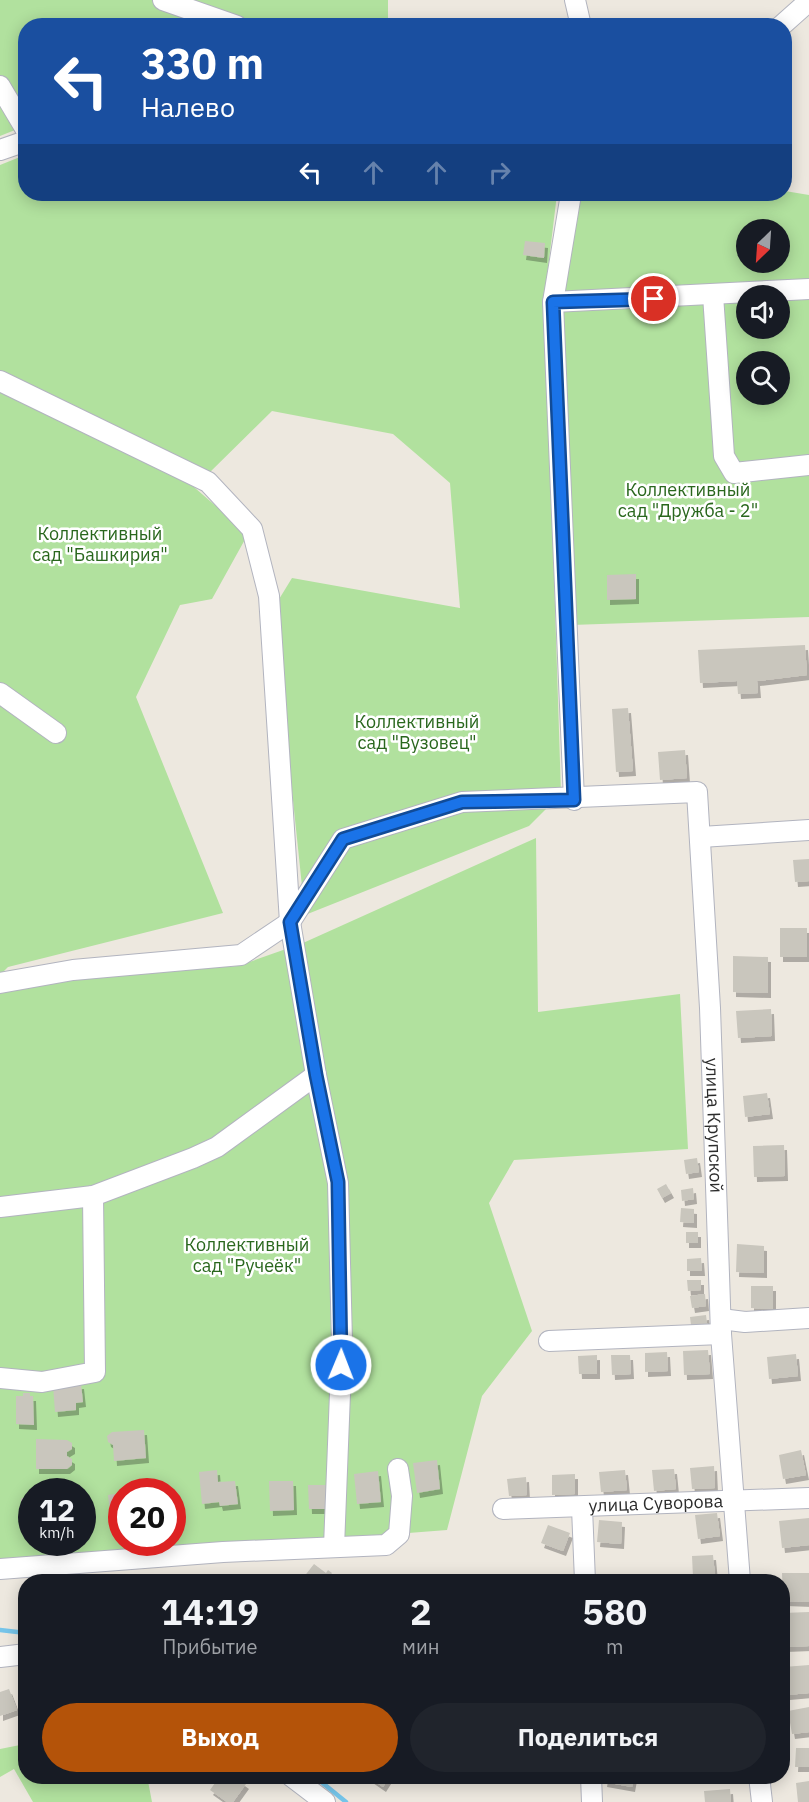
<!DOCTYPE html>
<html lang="ru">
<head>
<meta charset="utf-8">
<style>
  :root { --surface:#171b24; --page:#20242c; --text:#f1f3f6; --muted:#9ea1a6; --accent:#b45309 }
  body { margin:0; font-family:"IBM Plex Sans",sans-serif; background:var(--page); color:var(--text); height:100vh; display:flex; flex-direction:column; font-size:22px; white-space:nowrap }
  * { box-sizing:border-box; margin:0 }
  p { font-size:20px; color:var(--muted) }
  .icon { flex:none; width:33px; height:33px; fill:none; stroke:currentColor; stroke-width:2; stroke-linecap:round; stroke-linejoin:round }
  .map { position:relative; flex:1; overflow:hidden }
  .side { position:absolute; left:18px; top:1574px; width:772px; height:210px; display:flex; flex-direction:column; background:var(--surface); border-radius:24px; box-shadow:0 3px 15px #0003 }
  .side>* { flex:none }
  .guide { position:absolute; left:18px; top:18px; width:774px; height:183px; border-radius:24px; box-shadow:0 3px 15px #0003; background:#1a4fa0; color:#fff; overflow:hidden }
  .needle { width:39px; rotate:205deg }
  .controls { position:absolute; left:736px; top:219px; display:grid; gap:12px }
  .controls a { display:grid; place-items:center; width:54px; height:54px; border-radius:50%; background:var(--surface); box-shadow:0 3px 15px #0003; font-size:30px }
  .speed { position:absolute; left:18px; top:1478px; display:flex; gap:12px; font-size:30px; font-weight:700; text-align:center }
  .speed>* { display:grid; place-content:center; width:78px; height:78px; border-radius:50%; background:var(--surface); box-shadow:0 3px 15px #0003; line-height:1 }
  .speed small { font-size:15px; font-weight:400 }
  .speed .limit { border:9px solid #d22; background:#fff; color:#111 }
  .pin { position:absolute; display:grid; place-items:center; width:51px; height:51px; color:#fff; margin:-26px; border:3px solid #fff; border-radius:50%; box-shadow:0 2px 6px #0007 }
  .me { position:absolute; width:66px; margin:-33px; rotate:1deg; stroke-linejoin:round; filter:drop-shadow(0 0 4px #0008) }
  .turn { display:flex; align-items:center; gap:21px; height:126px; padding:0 24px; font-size:27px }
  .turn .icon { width:78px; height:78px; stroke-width:2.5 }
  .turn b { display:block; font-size:42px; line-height:51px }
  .lanes { display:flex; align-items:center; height:57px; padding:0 24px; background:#0003; justify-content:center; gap:30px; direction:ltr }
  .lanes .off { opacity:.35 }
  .eta { display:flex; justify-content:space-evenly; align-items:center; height:102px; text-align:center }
  .eta b { font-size:36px; font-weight:700; line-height:42px }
  .action { display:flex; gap:12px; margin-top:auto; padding:12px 24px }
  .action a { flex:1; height:69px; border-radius:36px; background:var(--accent); color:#fff; font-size:24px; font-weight:700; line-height:69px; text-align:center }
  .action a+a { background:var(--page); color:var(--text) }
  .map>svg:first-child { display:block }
</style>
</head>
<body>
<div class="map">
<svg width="809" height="1802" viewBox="0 0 809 1802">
  <defs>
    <filter id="shadow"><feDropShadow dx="3" dy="5" stdDeviation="0" flood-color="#0004"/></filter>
  </defs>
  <rect width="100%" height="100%" fill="#ede8df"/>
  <path fill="#b1e19e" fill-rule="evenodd" d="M0,0H388V25L26,26L25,126L0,136Z
    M25,155L26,194H557L545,293L561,794L529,826L305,915L273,609L292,578L460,608L450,483L393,434L272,411L206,476L0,376V165Z
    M785,191L809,195V617L571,625L562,303L580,194H784ZM747,230H780V262H747ZM747,296H780V328H747ZM747,362H780V394H747Z
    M0,384L172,468L248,534L212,599L180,605L136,697L223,913L8,967L0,975Z
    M536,838L538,1012L680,994L688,1149L514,1160L489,1203L532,1331L482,1396L447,1530L19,1563L0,1558V983L238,966L303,943ZM32,1491H82V1542H32ZM122,1491H172V1542H122Z
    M25,1744L26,1776H147L152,1802H33L14,1769L0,1777V1749Z"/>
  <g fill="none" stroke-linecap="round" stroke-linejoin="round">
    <path stroke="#76c5ea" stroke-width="4.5" d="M0,1630L26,1633
      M314,1776L346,1802"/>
  </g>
  <path fill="#c9c6bd" filter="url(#shadow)" d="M525,241L545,243L544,258L523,255Z
    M636,574V599L607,600V575Z
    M805,645L807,675L757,681L758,693L738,694L737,681L700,683L698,650Z
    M628,708L633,771L616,772L612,709Z
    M685,750L687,778L660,780L658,752Z
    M809,859V881L795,882L793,860Z
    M780,928H807V957H780Z
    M733,956L768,957V993L733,992Z
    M771,1009L772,1036L738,1038L736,1011Z
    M767,1093L770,1114L745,1117L743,1096Z
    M784,1145L785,1176L754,1177L753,1146Z
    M697,1158L699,1172L686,1174L684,1160Z
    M666,1184L671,1193L662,1198L657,1189Z
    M693,1188L694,1199L682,1201L681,1190Z
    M681,1208L694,1209V1223L680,1222Z
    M686,1232H698V1243H686Z
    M737,1244L764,1246V1273L736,1272Z
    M701,1258L702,1271H687V1259Z
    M687,1280H701V1290L688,1291Z
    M751,1286H773V1309L751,1308Z
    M705,1294L706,1306L692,1308L690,1296Z
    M706,1315L708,1331L692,1333L690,1317Z
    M708,1350L710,1374L684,1375L683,1351Z
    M667,1352L668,1371L645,1372V1353Z
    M796,1354L798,1376L769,1379L767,1357Z
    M597,1355V1374H579L578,1356Z
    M611,1355H630L631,1374L612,1375Z
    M81,1384L83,1402L76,1403V1410L55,1412L53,1386Z
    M23,1393H30V1396H33L34,1425L16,1424V1396H23Z
    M144,1430L146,1458L114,1461L113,1445L108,1442L107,1436L112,1432Z
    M36,1439L67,1440L72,1443V1449L67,1452V1456L72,1459V1465L67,1469H36Z
    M801,1450L806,1475L783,1479L779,1455Z
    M437,1460L440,1489L417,1493L413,1463Z
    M714,1466L715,1488L692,1489L690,1468Z
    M674,1469L676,1489L654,1491L652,1470Z
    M217,1470L218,1482L235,1481L238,1504L220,1506L219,1502L202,1504L199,1472Z
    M625,1470L627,1490L601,1492L599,1472Z
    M378,1471L381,1502L357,1504L354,1474Z
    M575,1474V1494L552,1495V1475Z
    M526,1477L527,1495L509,1496L507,1479Z
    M269,1481H293L294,1510L270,1511Z
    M308,1485H328L329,1509H309Z
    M122,1493V1520L111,1521L108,1495Z
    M21,1498H32V1525H21Z
    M717,1513L720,1536L698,1539L695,1515Z
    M809,1518V1545L782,1548L779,1521Z
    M599,1520L622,1522L621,1544L597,1542Z
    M548,1525L570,1533L563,1551L541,1543Z
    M713,1555L715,1576L693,1577L692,1556Z
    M314,1564L326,1573L328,1570L332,1573L330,1576L336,1581H306L303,1578Z
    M782,1573H809V1602L783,1601Z
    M567,1576V1581H544V1577Z
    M809,1612V1646L783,1647V1613Z
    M809,1665V1693L787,1695L784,1667Z
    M9,1689L17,1710L0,1716V1692Z
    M809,1707V1732L792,1734L788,1711Z
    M796,1748H809V1767H795Z
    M220,1776H235L246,1784L233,1802H227L210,1790Z
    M367,1776H390L383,1787Z
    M605,1776H634L632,1787L604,1782Z
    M809,1781V1802H798L796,1783Z
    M730,1789L731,1802H705L704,1791Z"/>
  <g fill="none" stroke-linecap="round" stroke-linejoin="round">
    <g stroke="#b2b4bf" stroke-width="22">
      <g id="minor">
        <path d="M163,0L237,26"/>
        <path d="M575,0L581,26"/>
        <path d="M781,26L809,1"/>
        <path d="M0,86L26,130"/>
        <path d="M0,150L26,141"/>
        <path d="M571,194L553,302L574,800"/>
        <path d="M713,295L724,456L734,473L809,465"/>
        <path d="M553,302L809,289"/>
        <path d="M0,381L208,482L252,529L269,596L290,922L316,1075L338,1183L342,1342L334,1547"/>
        <path d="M0,693L56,733"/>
        <path d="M701,837L809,830"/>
        <path id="s1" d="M0,983L73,970L241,955L290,922L343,839L462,802L697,792L710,1008L721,1334L740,1581"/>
        <path d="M0,1207L93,1196L193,1158L217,1147L316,1075"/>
        <path d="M721,1319L745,1322L809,1318"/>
        <path d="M549,1341L721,1334"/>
        <path d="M0,1378L42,1382L95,1372L93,1196"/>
        <path d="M582,1508L585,1581"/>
        <path id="s2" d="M503,1509L809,1498"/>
        <path d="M0,1569L223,1552L386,1545L399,1534L402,1496L398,1469"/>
        <path d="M0,1657L26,1654"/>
        <path d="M291,1776L325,1802"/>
        <path d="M591,1776L592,1802"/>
        <path d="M759,1776L762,1802"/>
      </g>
    </g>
    <use href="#minor" stroke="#fff" stroke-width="20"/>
  </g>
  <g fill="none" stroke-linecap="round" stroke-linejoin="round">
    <g stroke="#114b97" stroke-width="15">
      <path id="route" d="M341,1365L338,1182L316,1075L290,922L343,839L462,802L574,800L553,302L654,299"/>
    </g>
    <use href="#route" stroke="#1a73e8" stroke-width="10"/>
  </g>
  <g text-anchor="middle" stroke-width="5" stroke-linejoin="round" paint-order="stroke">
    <g font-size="18" fill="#29671d" stroke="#fff">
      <text x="688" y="496">Коллективный<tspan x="688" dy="21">сад "Дружба - 2"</tspan></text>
      <text x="100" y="540">Коллективный<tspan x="100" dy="21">сад "Башкирия"</tspan></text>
      <text x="417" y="728">Коллективный<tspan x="417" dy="21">сад "Вузовец"</tspan></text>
      <text x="247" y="1251">Коллективный<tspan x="247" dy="21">сад "Ручеёк"</tspan></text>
    </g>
    <g font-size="18" fill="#2c2c2c" stroke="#fff">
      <text dy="6" stroke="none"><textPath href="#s1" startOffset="1094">улица Крупской</textPath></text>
      <text dy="6" stroke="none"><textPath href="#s2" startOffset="153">улица Суворова</textPath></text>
    </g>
  </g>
</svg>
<div class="controls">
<a><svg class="needle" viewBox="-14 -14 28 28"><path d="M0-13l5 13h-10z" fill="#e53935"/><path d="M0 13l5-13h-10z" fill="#9ea1a6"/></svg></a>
<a><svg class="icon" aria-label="sound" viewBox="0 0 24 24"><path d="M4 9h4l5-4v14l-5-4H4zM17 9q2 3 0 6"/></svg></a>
<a><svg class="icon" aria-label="search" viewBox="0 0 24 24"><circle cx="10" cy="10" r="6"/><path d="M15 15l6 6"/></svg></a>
</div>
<div class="speed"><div>12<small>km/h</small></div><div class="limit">20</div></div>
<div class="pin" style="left:654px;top:299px;background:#d93025"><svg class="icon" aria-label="arrive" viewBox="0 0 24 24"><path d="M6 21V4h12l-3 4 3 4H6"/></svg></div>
<svg class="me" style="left:341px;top:1365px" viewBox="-20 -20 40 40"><circle r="17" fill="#1a73e8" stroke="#fff" stroke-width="3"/><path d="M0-11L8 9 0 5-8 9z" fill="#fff"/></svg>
<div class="guide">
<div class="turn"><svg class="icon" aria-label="left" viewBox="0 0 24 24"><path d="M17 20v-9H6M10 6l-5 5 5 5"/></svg><div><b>330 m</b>Налево</div></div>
<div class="lanes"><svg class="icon" aria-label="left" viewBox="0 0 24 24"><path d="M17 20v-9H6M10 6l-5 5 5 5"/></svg><svg class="icon off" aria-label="ahead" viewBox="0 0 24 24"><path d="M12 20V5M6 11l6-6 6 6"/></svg><svg class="icon off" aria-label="ahead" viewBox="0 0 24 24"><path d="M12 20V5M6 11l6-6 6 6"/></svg><svg class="icon off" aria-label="right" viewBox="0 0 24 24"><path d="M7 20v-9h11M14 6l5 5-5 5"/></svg></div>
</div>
<section class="side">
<div class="eta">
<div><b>14:19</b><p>Прибытие</p></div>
<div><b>2</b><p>мин</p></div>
<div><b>580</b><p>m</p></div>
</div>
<div class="action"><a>Выход</a><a>Поделиться</a></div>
</section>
</div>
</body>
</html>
